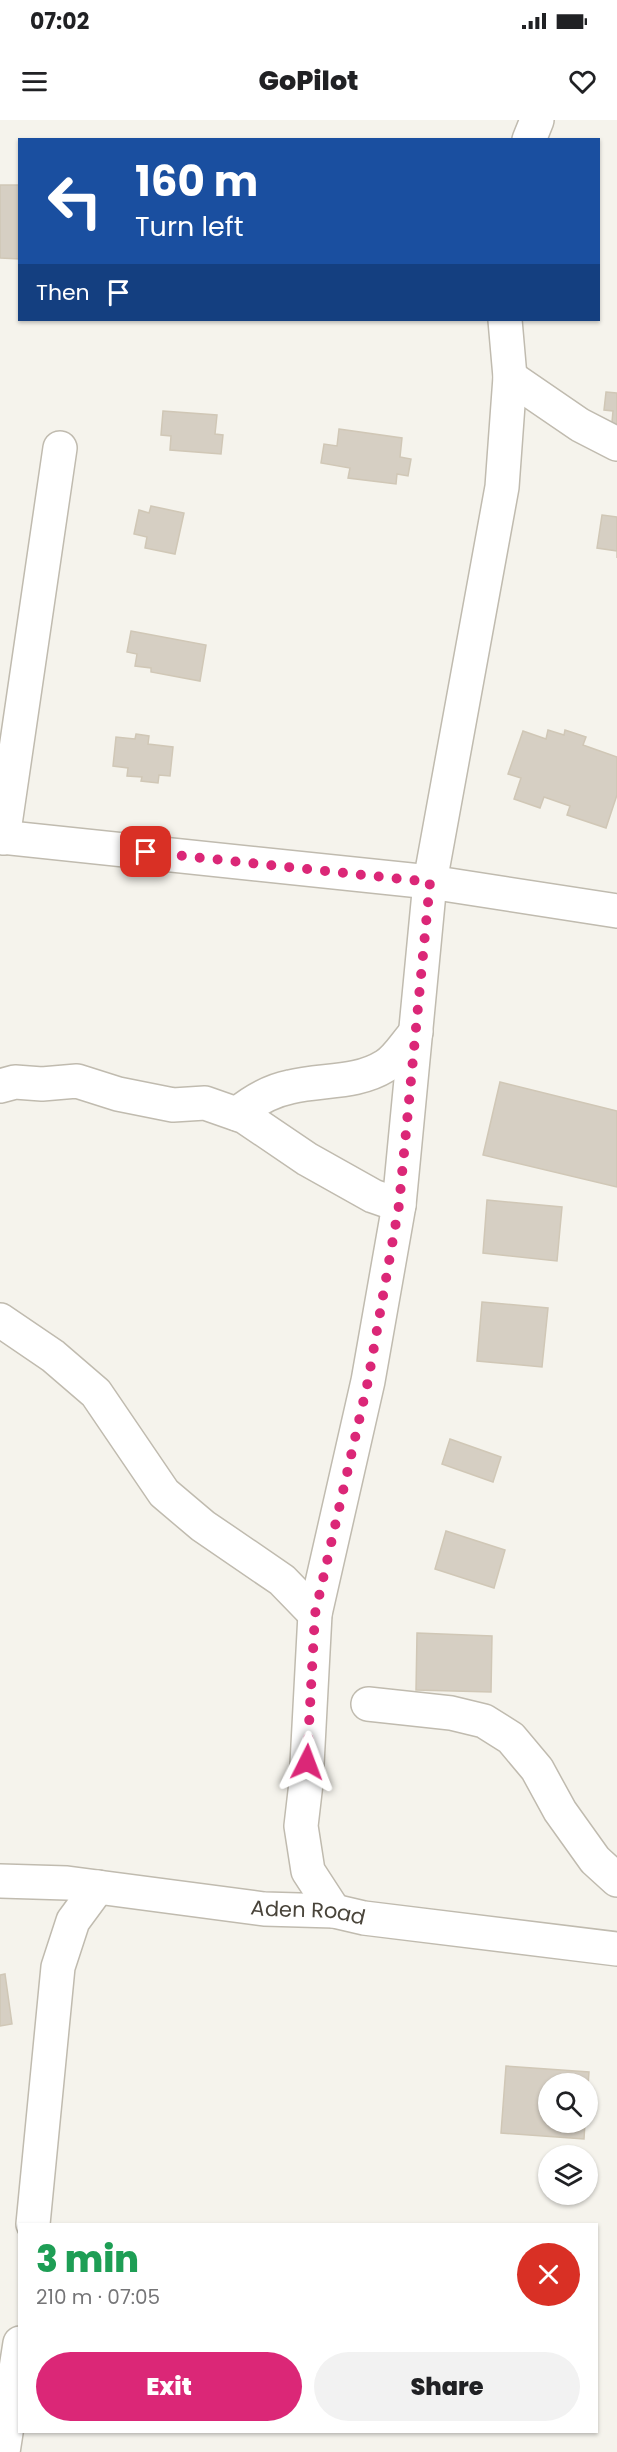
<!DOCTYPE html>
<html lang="en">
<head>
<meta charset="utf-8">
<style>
  :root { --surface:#fff; --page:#f2f2f2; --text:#202124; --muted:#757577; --accent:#db2777 }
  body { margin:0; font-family:Poppins,sans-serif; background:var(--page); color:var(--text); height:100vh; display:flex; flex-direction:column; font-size:22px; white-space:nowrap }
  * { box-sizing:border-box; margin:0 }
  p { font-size:20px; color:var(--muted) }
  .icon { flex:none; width:33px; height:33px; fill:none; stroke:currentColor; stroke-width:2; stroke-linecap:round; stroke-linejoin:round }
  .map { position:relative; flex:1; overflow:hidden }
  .details { position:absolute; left:18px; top:2103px; width:580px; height:210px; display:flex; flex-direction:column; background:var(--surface); border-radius:0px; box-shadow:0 2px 4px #0004 }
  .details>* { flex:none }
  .banner { position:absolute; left:18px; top:18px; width:582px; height:183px; border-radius:0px; box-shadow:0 2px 4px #0004; background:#1a4fa0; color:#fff; overflow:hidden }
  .buttons { position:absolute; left:538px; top:1953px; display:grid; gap:12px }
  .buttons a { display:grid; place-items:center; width:60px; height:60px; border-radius:50%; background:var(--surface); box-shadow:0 2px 4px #0004; font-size:30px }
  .pin { position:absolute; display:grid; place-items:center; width:51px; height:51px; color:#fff; margin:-26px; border-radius:12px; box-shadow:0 3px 9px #0006 }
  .me { position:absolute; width:66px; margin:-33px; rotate:3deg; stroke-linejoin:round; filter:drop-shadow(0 0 4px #0008) }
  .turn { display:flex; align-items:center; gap:21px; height:126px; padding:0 18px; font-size:27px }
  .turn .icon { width:78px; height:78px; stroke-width:2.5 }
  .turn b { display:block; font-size:42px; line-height:51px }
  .then { display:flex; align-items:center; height:57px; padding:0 18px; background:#0003; gap:12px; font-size:22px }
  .round { display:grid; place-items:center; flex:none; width:63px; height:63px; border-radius:32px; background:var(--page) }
  .head { display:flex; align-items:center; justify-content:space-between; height:102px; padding:0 18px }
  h1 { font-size:36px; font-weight:800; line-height:45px; color:#1e9e55 }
  .cta { display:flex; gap:12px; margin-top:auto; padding:12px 18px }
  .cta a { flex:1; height:69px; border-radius:36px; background:var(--accent); color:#fff; font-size:24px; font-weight:800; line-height:69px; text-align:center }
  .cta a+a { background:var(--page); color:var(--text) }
  .status { display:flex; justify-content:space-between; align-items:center; height:42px; padding:0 30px; background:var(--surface); direction:ltr }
  .status svg { height:16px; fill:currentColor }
  header { display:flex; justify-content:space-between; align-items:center; height:78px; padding:0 18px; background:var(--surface); font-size:27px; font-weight:800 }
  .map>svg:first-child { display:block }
</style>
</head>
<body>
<div class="status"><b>07:02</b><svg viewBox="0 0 49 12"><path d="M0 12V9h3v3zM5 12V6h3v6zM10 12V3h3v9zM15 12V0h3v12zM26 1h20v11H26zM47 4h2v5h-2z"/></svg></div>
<header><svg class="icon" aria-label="menu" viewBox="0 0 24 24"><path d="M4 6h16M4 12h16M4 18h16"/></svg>GoPilot<svg class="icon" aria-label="heart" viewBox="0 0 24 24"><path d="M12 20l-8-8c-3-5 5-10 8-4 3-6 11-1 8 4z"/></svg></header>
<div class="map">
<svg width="617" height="2332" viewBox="0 0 617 2332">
  <rect width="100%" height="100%" fill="#f5f3ec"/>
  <path fill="#d6cfc3" stroke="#d0c7b6" stroke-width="1.5" d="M0,65H20V139L0,138Z
    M606,272L617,273V313H611L613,291L604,290Z
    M163,291L217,295L215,314L223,315L221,334L170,330L171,316L161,315Z
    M339,309L402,318L400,337L411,339L408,356L397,354L396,364L348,358L350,348L321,343L324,324L337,326Z
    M151,386L184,393L175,434L145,428L147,417L134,414L139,390L149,393Z
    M602,395L617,397V438V431L597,428Z
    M131,511L206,525L200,561L151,552V548L135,546L137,534L127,532Z
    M548,610L564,615L565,610L586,617L583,625L617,637V675L606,708L567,695L570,686L544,677L540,688L514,679L521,658L508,654L523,611L546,619Z
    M136,614L149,616L148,624L173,627L170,656L159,655L158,663L141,661L142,657L127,656L128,648L113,646L116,617L135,619Z
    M500,962L617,991V1067L483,1035Z
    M487,1080L562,1087L557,1141L483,1133Z
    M482,1182L548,1188L542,1247L477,1241Z
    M450,1319L501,1337L493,1362L442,1344Z
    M446,1411L505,1430L494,1468L435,1449Z
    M417,1513L492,1516L491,1572L416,1570Z
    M5,1854L12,1904L0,1906V1855Z
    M506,1946L589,1952L588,1966L549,1964V2002H585L584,2019L501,2013Z"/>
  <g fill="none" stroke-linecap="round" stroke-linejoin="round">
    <g stroke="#c0bbaf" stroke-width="36">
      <g id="street">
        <path d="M529,20L537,0"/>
        <path d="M510,257L580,305L617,324"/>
        <path d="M0,717L430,762L617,791"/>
        <path d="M3,718L60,328"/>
        <path d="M0,966L15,962L42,964L77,961L118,974L173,985L205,983L245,997L307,1039L373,1076L399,1085"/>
        <path d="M237,994C253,981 270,971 290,967C322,959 356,964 385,946C397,939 406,923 416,912"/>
        <path d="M0,1200L53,1236L96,1273L164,1373L203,1406L282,1460L315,1494"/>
        <path d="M368,1584L451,1593L484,1601L511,1618L537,1649L560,1691L595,1740L617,1760"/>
        <path id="s1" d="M0,1761L67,1763L264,1789L334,1791L364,1798L617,1829"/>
        <path d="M334,1791L308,1751L301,1706L306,1663L315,1494L368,1261L399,1085L430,762L502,367L510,257L505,200"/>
        <path d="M33,2104L58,1847L73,1801L98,1767"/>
        <path d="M3,2332L20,2223"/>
      </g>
    </g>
    <use href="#street" stroke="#fff" stroke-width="33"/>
  </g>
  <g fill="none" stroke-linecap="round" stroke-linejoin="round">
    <path stroke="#db2777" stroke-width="10" stroke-dasharray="0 18" d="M146,732L430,762L399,1085L368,1261L315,1494L307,1642"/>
  </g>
  <g text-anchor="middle" stroke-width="6" stroke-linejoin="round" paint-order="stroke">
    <g font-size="21" fill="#49443a" stroke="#fff">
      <text dy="7" stroke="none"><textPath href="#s1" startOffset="310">Aden Road</textPath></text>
    </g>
  </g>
</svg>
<div class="buttons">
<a><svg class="icon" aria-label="search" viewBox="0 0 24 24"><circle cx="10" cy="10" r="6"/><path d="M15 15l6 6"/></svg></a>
<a><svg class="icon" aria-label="layers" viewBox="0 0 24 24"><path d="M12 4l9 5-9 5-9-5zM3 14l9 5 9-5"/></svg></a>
</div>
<div class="pin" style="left:146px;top:732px;background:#d93025"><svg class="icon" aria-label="arrive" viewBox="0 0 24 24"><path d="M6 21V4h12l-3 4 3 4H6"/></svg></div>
<svg class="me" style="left:307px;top:1642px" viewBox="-20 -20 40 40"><path d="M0-17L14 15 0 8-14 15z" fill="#db2777" stroke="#fff" stroke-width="4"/></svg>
<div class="banner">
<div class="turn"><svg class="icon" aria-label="left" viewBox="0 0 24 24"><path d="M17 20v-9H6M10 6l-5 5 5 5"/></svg><div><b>160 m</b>Turn left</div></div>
<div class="then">Then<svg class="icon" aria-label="arrive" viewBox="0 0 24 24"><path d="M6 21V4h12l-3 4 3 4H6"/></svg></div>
</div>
<section class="details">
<div class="head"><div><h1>3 min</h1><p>210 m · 07:05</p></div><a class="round" style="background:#d93025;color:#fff"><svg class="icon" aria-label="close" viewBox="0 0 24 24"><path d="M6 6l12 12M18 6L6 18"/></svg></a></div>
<div class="cta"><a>Exit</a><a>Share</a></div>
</section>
</div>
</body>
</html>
